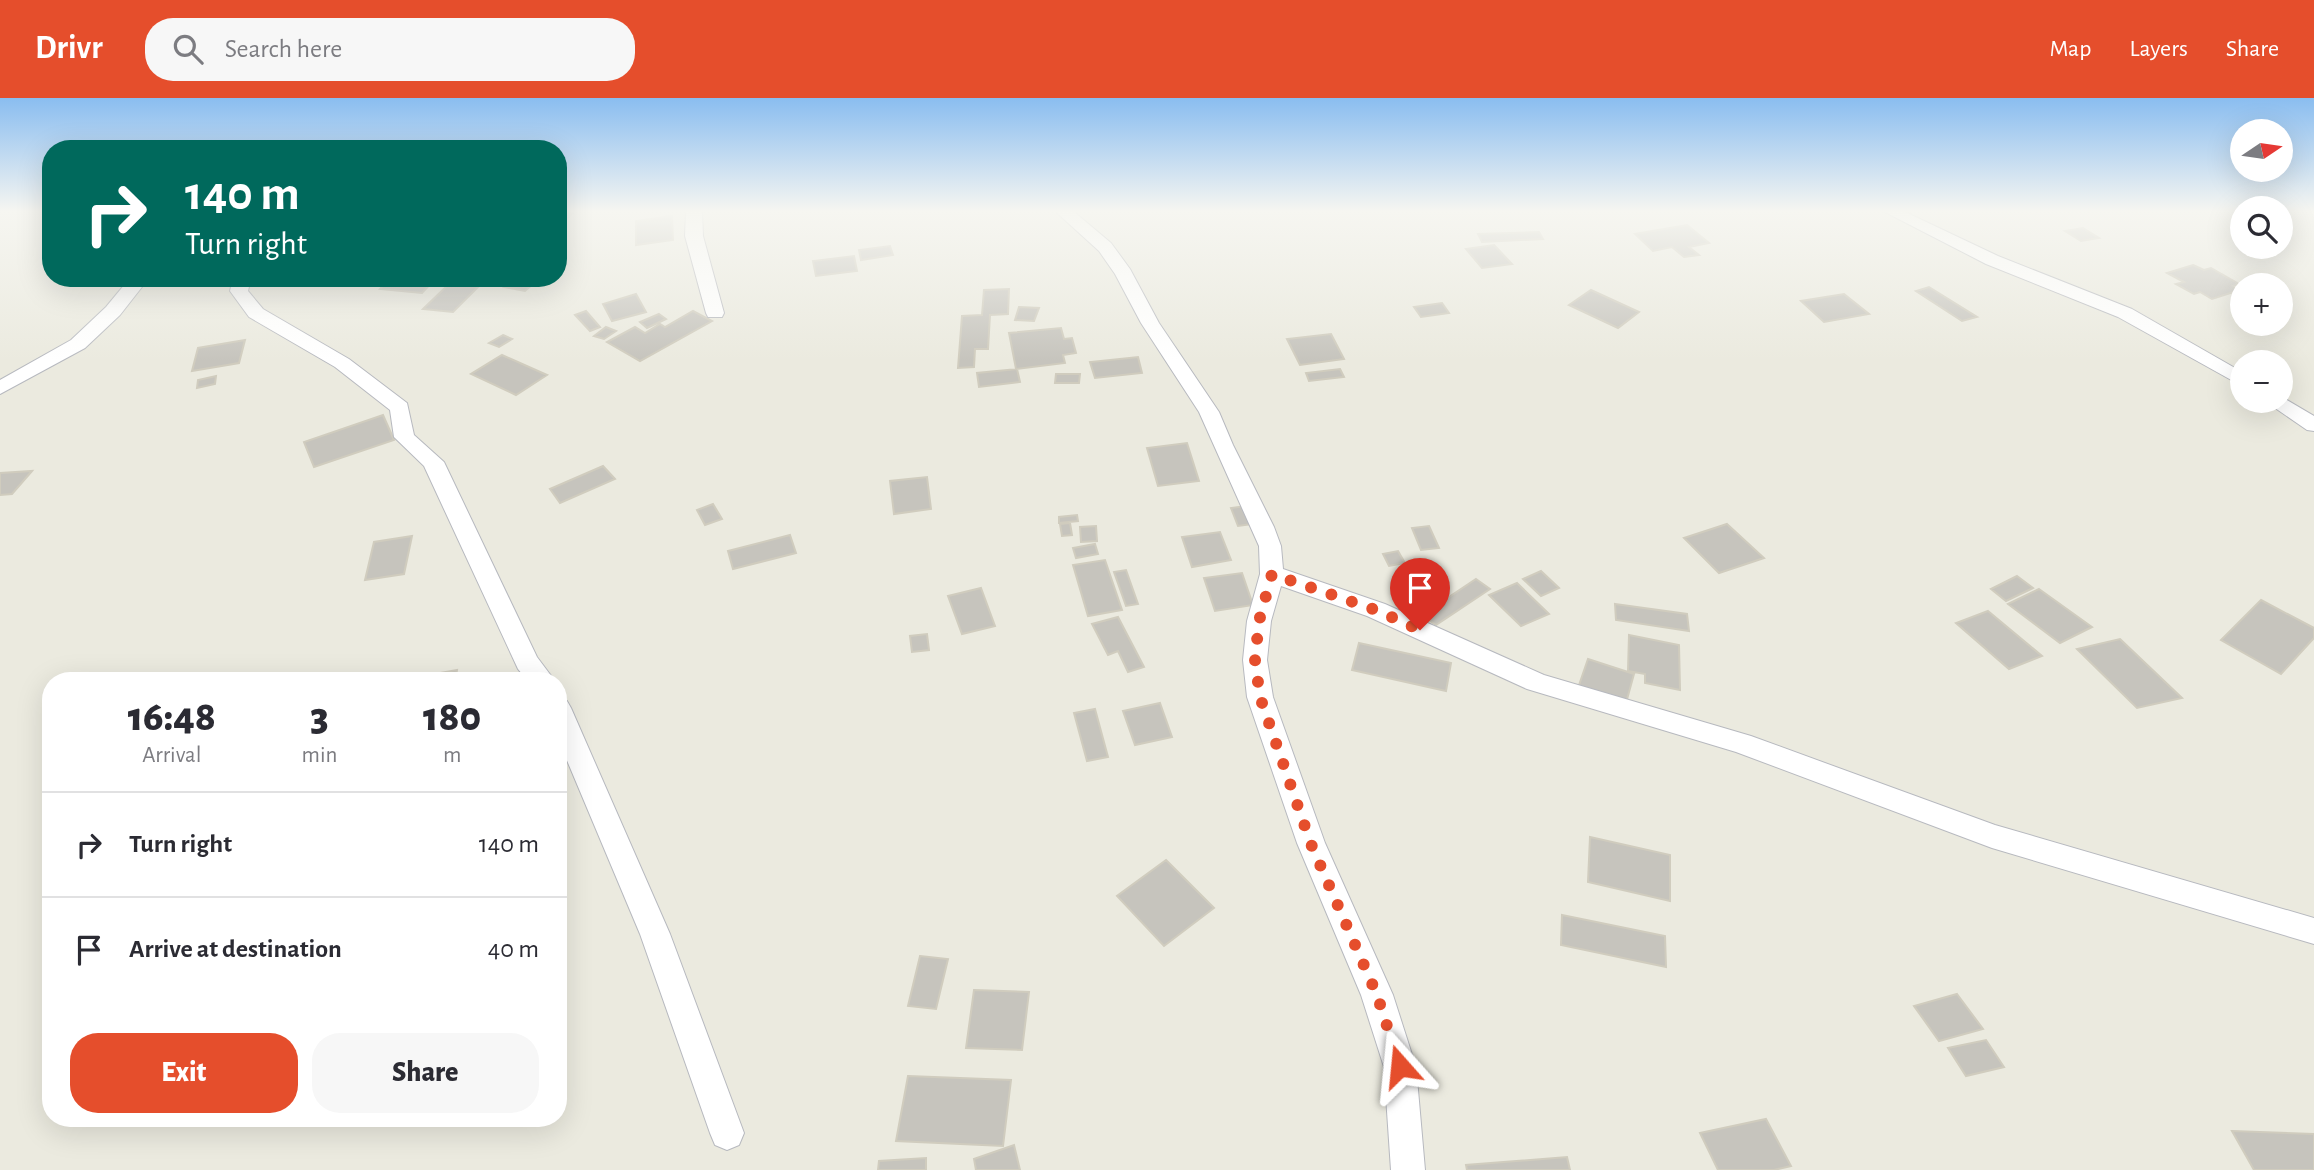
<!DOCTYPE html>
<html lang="en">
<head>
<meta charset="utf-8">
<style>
  :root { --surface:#fff; --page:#f7f7f7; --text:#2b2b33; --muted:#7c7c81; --line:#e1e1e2; --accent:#e54e2c }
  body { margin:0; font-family:"Alegreya Sans",sans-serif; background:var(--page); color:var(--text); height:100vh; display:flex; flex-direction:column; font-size:26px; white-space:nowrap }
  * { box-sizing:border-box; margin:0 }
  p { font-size:23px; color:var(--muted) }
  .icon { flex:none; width:38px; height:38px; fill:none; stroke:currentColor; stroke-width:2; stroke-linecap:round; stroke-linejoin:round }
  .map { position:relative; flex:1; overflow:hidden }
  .drawer { position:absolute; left:42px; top:574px; width:525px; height:455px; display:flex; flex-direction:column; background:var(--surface); border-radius:28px; box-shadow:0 7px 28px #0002 }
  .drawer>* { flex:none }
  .top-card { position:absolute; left:42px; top:42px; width:525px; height:147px; border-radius:28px; box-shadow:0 7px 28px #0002; background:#00695c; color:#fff; overflow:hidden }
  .needle { width:46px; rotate:77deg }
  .tools { position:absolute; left:2230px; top:21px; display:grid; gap:14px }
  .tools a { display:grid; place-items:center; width:63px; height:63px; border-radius:50%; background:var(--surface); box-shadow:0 7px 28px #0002; font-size:35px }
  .pin { position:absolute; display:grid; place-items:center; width:60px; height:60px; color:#fff; margin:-72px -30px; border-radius:50% 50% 50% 0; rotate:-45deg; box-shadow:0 0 7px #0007 }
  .pin .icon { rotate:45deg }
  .me { position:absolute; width:77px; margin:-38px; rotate:342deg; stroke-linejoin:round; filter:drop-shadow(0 0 5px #0008) }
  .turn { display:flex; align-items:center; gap:24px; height:147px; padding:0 28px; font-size:32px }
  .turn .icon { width:91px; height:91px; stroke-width:2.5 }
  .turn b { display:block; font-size:49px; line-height:60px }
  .eta { display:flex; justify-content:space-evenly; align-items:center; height:119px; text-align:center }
  .eta b { font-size:42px; font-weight:800; line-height:49px }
  .button { display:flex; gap:14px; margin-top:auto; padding:14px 28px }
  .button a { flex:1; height:80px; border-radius:28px; background:var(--accent); color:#fff; font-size:28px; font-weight:800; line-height:80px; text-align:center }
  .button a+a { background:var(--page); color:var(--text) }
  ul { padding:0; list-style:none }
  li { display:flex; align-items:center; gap:21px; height:105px; padding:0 28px; border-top:2px solid var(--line) }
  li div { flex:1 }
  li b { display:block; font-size:26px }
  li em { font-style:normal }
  header { display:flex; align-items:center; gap:42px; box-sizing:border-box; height:98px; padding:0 35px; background:var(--accent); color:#fff }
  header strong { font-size:33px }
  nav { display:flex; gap:38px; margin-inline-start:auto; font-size:24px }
  .search { width:490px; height:63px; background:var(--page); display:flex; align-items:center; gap:18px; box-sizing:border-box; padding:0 24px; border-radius:28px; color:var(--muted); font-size:26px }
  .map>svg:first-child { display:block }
</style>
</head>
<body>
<header>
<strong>Drivr</strong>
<div class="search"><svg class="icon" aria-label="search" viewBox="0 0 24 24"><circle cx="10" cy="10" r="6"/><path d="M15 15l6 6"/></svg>Search here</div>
<nav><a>Map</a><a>Layers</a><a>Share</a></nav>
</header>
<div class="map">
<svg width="2314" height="1072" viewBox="0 0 2314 1072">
  <rect width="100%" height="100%" fill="#ebeadf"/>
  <path fill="#c6c4bd" stroke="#d0ccbe" stroke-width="2" d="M558,113H574L564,125H558Z
    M672,118L673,142L636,147V123Z
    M1687,127L1709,145L1689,149L1699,157L1684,159L1672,149L1653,153L1635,136Z
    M2083,130L2099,140L2081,143L2065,133Z
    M1539,134L1543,141L1482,144L1478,136Z
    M1494,147L1512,166L1482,170L1466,151Z
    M890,148L893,157L861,162L859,152Z
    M854,158L857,173L816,178L813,163Z
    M2193,167L2204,172L2211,170L2239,186L2233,188L2240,192L2212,201L2200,194L2194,196L2176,186L2184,184L2167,175Z
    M390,180H436L422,195L380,191Z
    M514,180H540L525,193L504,189Z
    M451,184L480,187L453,214L423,211Z
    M1929,189L1977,219L1962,223L1916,193Z
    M1009,191L1008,216L990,217L988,251H975L974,269L958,270L962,218L982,217L984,192Z
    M1591,192L1639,214L1618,230L1569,207Z
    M636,196L646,214L612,223L603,206Z
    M1844,196L1869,216L1824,224L1801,203Z
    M1442,205L1449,215L1421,219L1414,209Z
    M1019,209L1039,210L1034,223L1015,222Z
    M586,213L600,229L590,233L575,217Z
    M693,213L712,223L640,263L607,244L635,229L645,235L660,226L665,229Z
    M659,216L666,221L647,230L640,224Z
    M606,229L616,233L604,241L594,238Z
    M1061,230L1064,241L1072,240L1076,255L1063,257L1065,265L1016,271L1009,235Z
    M1331,236L1344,261L1300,267L1287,241Z
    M503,237L512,241L499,249L489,245Z
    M245,242L239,265L192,273L198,250Z
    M502,257L547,277L516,297L471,276Z
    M1138,259L1142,275L1095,280L1090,264Z
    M1017,271L1020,284L979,289L977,275Z
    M1340,271L1344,279L1309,283L1306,275Z
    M1056,276H1080L1079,285H1055Z
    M216,278L215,286L197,290L198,282Z
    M383,317L394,342L314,369L304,344Z
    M1187,345L1199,383L1158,388L1147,350Z
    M603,368L615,381L560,405L550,391Z
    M32,373L12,396L0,397V375Z
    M927,379L931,411L894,416L890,383Z
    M713,406L722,421L705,427L697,412Z
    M1246,408L1253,426L1238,428L1231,410Z
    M1077,417L1078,423L1059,425V419Z
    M1070,425L1072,437L1062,438L1060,426Z
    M1727,426L1764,460L1719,475L1684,440Z
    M1096,428L1097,443L1081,444L1080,429Z
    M1429,428L1439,450L1421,452L1412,430Z
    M1220,434L1231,462L1192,469L1182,439Z
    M790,437L796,455L733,471L728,453Z
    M412,438L404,476L365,482L374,444Z
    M1095,446L1098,456L1076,460L1073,450Z
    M1398,453L1405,465L1389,468L1383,456Z
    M1105,462L1122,512L1088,518L1073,467Z
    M1126,472L1138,506L1126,508L1114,474Z
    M1541,473L1559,490L1541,498L1523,481Z
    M1242,475L1253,507L1215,513L1204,480Z
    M2017,478L2033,490L2006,503L1991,491Z
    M1476,481L1490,491L1436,527L1422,517Z
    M1517,485L1549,516L1521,528L1489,497Z
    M981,490L995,528L962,536L948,498Z
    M2039,491L2092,529L2060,545L2008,506Z
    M2261,502L2314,530V540L2281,576L2221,542Z
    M1615,506L1687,516L1689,533L1616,522Z
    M1988,513L2042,558L2009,571L1956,525Z
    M1118,519L1144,569L1128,574L1118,553L1108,557L1092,526Z
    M927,536L929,552L912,554L910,538Z
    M1629,537L1679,547L1680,592L1645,585V576L1628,573Z
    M2120,541L2182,600L2137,610L2077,551Z
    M1359,545L1451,565L1446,593L1352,572Z
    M1588,561L1634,576L1626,605L1578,590Z
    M457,572L455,583H416L417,579Z
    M1160,605L1172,639L1135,647L1123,613Z
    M1095,611L1108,659L1087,663L1074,615Z
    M1590,739L1670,757V803L1588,784Z
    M1166,762L1214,810L1164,848L1117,798Z
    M1562,817L1665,838L1666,869L1561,847Z
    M920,858L948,861L936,911L908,908Z
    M974,892L1029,894L1022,952L966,950Z
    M1957,896L1983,931L1939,943L1914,908Z
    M1986,942L2004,969L1966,978L1948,950Z
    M908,978L1011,982L1003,1048L896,1043Z
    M1766,1021L1791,1068L1774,1072H1718L1700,1035Z
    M2232,1033L2314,1036V1072H2254Z
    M1014,1047L1020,1072H976L974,1061Z
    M1567,1059L1570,1072H1467L1466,1067Z
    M926,1060V1072H878L879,1063Z"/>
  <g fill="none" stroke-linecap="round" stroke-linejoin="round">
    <g stroke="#b7b9bf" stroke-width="2">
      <path id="street" d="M686,113H702L703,138L724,215L722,219H708L706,215L685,138Z
        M1055,113H1073L1111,145L1130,171L1159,225L1219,314L1233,347L1274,429L1281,448L1283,471L1385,506L1544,577L1751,638L1995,727L2314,820V846L1992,750L1736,654L1527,591L1367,518L1281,488L1271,523L1267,562L1273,599L1325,745L1393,897L1416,969L1425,1072H1391L1384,969L1361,897L1297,745L1247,599L1243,562L1247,523L1260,476L1259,448L1199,314L1141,225L1115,176L1099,153Z
        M1883,113H1903L1998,158L2132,211L2242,274V288L2118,219L1986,166Z
        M130,180H149L120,217L85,250L0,296V282L71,242L106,209Z
        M233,180H251L248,193L263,211L349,261L407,305L414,337L444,364L537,559L555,583H528L518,571L424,368L394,339L390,312L335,269L249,219L230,193Z
        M2280,298L2314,318V333L2307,332L2265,303H2280Z
        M558,600L567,603L571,610L670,836L744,1035L739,1047L727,1052L715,1047L710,1035L640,836L558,641Z"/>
    </g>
    <use href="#street" fill="#fff" fill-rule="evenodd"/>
  </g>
  <linearGradient id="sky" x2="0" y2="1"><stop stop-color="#8abdf0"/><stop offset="0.43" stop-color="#f6f6f1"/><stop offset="1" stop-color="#f6f6f1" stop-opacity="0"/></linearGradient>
  <rect width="2314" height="263" fill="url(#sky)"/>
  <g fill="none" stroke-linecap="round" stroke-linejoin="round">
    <path stroke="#e54e2c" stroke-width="12" stroke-dasharray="0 21.6" d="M1400,968L1377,897L1311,746L1260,599L1255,562L1259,523L1272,476L1376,512L1420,532"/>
  </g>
</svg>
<div class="tools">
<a><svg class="needle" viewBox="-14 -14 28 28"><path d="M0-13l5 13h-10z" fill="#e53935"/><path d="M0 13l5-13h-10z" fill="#7c7c81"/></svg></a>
<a><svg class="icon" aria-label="search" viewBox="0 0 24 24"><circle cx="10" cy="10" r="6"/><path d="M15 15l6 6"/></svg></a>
<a>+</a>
<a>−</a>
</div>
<div class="pin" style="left:1420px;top:532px;background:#d93025"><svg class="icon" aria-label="arrive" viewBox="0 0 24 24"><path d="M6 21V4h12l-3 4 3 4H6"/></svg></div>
<svg class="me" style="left:1400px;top:968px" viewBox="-20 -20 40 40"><path d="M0-17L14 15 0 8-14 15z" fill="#e54e2c" stroke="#fff" stroke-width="4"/></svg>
<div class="top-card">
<div class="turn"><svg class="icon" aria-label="right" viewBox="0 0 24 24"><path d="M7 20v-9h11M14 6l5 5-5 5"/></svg><div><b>140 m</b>Turn right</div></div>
</div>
<section class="drawer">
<div class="eta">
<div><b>16:48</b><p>Arrival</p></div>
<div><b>3</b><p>min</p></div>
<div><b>180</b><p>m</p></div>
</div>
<ul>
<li><svg class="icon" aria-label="right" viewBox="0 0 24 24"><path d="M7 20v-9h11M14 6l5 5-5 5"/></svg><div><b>Turn right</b></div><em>140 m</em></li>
<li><svg class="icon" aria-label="arrive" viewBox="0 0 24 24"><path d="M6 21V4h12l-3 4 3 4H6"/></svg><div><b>Arrive at destination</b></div><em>40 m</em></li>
</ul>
<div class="button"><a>Exit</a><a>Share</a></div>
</section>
</div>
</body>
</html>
